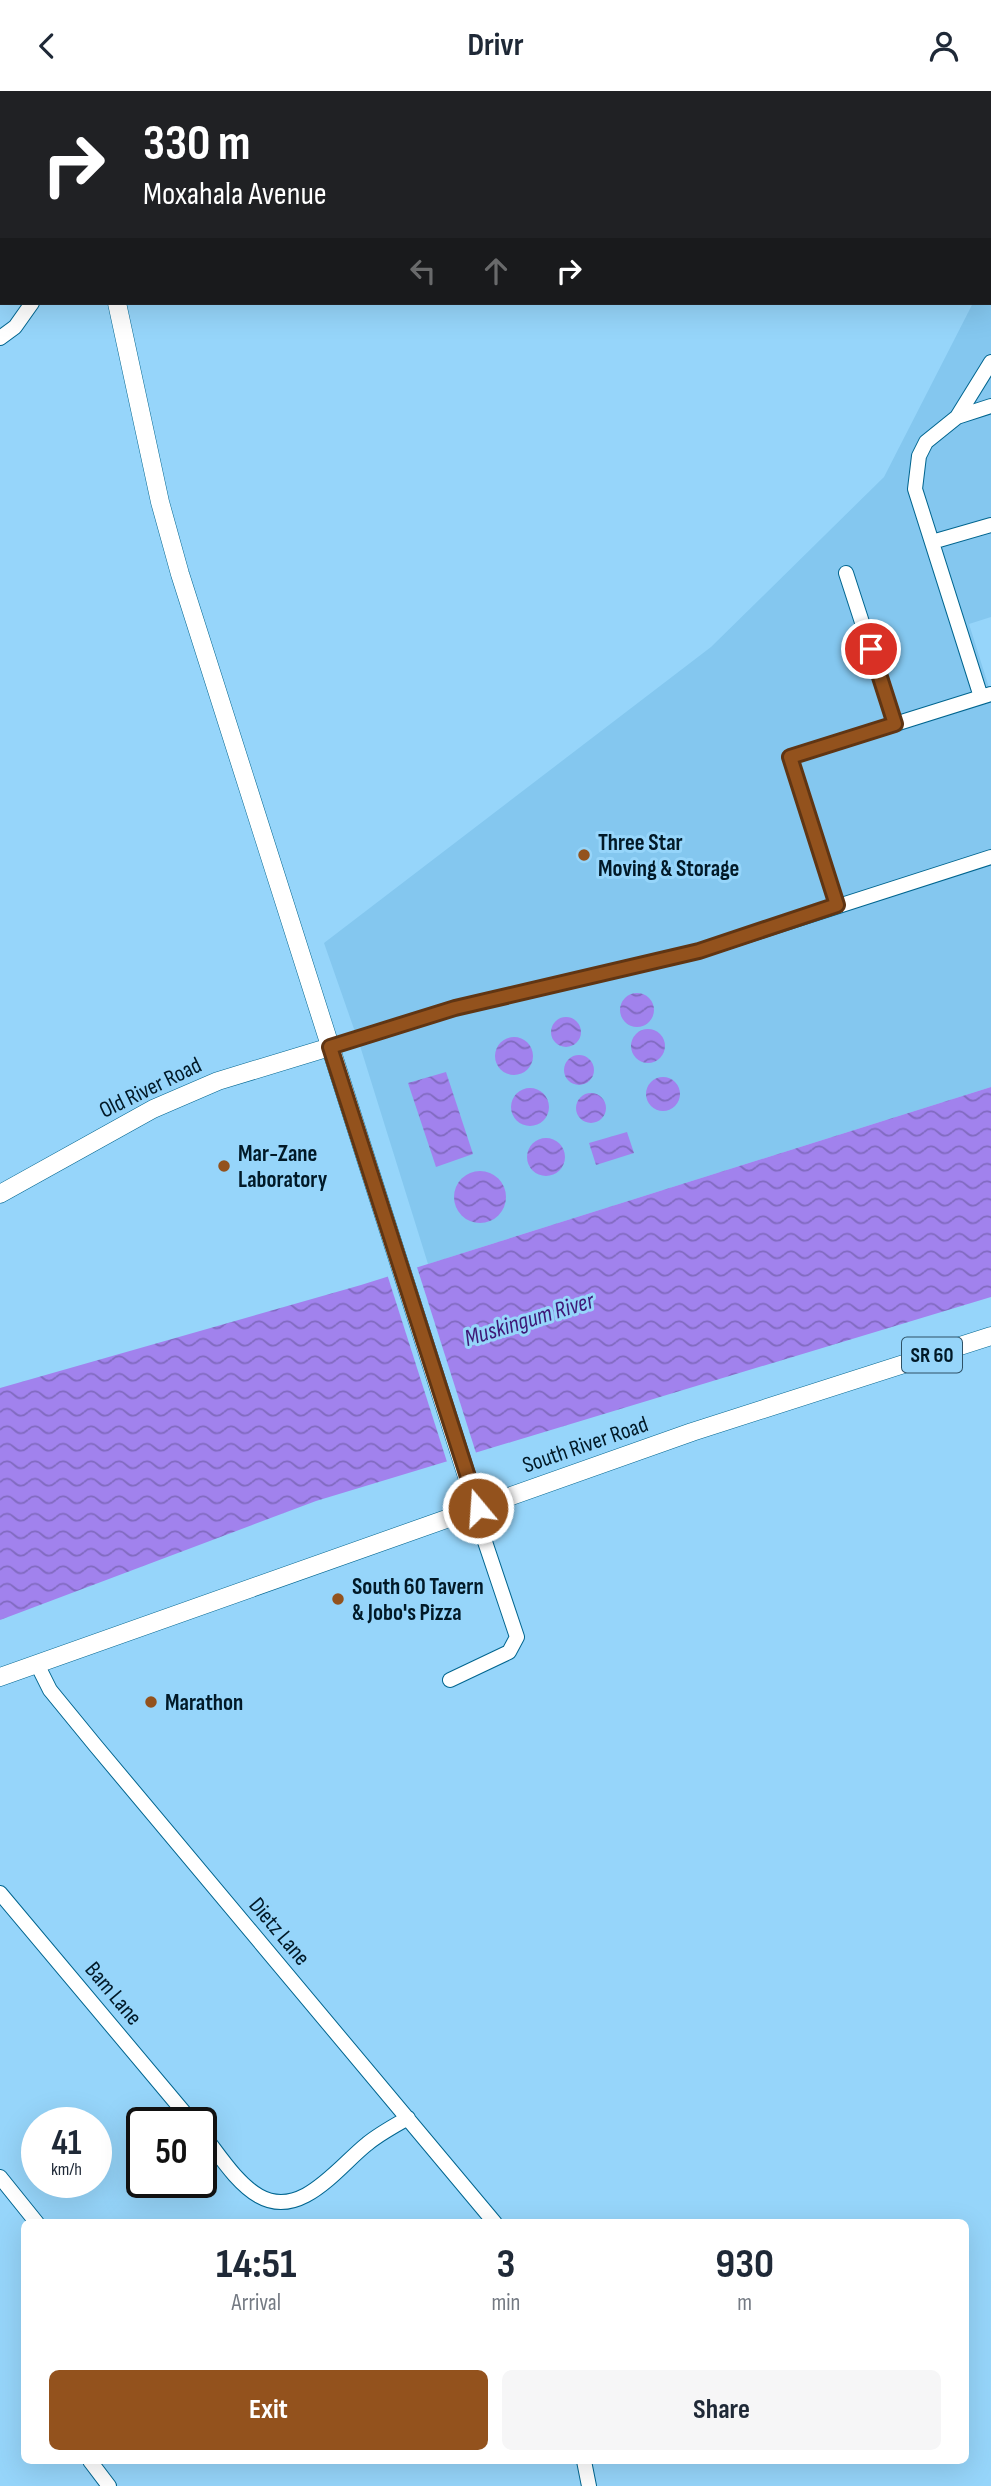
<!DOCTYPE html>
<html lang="en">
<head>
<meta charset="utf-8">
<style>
  :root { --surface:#fff; --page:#f6f6f7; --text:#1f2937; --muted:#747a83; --accent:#93521d }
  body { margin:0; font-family:"Sofia Sans Condensed",sans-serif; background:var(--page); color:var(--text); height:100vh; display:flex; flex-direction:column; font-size:26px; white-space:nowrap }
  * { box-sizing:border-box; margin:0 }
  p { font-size:23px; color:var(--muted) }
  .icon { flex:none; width:38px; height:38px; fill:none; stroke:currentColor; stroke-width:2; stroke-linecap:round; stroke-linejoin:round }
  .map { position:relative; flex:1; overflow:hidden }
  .drawer { position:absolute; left:21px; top:2128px; width:948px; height:245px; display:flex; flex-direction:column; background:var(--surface); border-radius:10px; box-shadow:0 7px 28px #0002 }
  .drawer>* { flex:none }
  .top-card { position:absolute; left:0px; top:0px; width:992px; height:214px; box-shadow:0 7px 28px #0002; background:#202124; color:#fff; overflow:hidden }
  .speed { position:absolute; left:21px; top:2016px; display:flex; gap:14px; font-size:35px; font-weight:700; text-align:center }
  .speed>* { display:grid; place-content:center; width:91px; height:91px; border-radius:50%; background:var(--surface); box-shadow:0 7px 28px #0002; line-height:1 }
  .speed small { font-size:18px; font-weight:400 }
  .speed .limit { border:4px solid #111; border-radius:10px; background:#fff; color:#111 }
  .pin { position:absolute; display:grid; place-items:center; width:60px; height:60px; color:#fff; margin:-30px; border:4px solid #fff; border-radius:50%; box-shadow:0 2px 7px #0007 }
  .me { position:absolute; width:77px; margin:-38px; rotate:342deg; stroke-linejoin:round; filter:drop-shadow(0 0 5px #0008) }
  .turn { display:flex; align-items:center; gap:24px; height:147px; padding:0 28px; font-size:32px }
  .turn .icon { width:91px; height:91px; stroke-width:2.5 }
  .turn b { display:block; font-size:49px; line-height:60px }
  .lanes { display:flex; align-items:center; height:66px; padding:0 28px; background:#0003; justify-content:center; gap:35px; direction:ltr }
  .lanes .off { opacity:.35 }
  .eta { display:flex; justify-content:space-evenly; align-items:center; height:119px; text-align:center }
  .eta b { font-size:42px; font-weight:700; line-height:49px }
  .primary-button { display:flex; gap:14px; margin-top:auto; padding:14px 28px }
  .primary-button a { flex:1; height:80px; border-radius:10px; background:var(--accent); color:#fff; font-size:28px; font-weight:700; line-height:80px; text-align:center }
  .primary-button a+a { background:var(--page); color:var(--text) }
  header { display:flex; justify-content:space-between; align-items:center; height:91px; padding:0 28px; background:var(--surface); font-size:32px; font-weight:700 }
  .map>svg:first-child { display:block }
</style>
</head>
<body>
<header><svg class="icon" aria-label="back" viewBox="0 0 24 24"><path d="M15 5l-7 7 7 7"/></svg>Drivr<svg class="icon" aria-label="person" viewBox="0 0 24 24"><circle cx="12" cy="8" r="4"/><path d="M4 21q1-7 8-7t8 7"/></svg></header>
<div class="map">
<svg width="991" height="2395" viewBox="0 0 991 2395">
  <defs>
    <pattern id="water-waves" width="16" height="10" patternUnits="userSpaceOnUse" patternTransform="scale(1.75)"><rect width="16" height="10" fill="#a182ed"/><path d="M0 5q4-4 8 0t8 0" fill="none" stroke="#816ac0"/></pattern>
  </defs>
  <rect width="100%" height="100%" fill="#96d5fa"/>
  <path fill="#84c7ef" d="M767,0H991V105L990,2Z
    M991,175V526L969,533L991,603V996L428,1173L361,958L324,852L711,556L884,386L973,212H990Z"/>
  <path fill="url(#water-waves)" d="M620 919a17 17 0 1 1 34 0a17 17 0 1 1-34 0Z
    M551 941a15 15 0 1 1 30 0a15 15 0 1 1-30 0Z
    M631 955a17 17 0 1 1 34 0a17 17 0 1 1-34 0Z
    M495 965a19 19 0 1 1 38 0a19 19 0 1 1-38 0Z
    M564 979a15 15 0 1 1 30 0a15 15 0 1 1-30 0Z
    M446,981L473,1063L436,1076L408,992Z
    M646 1003a17 17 0 1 1 34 0a17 17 0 1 1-34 0Z
    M991,996V1206L316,1410L0,1529V1297L361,1194Z
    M511 1016a19 19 0 1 1 38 0a19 19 0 1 1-38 0Z
    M576 1017a15 15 0 1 1 30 0a15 15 0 1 1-30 0Z
    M627,1041L634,1062L596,1074L589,1052Z
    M527 1066a19 19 0 1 1 38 0a19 19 0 1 1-38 0Z
    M454 1106a26 26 0 1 1 52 0a26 26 0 1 1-52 0Z"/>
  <path fill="#96d5fa" d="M416,1173L477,1365L448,1374L387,1183Z"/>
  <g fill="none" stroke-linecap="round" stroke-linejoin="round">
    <g stroke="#00658f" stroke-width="16">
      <path id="minor" d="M0,185H2
        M0,247L15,236L32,212
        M957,326L991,315
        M932,451L991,434
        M846,482L895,633
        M981,606L915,398L919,365L926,351L957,326L991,271
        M837,814L790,666L991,603
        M330,956L455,917L699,860L991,766
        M37,1573L50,1599L95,1654L495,2132
        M450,1589L509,1561L517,1546L474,1418
        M0,1802L193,2032
        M201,2041C218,2062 236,2092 259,2105C301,2129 338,2076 367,2053C379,2043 394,2035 408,2027
        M0,2086L37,2132
        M90,2370L109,2395
        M584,2370L589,2395"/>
    </g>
    <g stroke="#00658f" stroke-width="19">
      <path id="major" d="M35,0L36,2
        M117,212L160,411L180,483L477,1417
        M0,1103L153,1018L218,990L330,956
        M0,1586L692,1341L991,1245"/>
    </g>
    <use href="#minor" stroke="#fff" stroke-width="14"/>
    <use href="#major" stroke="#fff" stroke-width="18"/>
  </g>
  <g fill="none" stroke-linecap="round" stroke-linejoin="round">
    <g stroke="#603513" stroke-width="18">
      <path id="route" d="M478,1417L330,956L455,917L699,860L837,814L790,666L895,633L871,558"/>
    </g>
    <use href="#route" stroke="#93521d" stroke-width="12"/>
  </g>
  <g fill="#93521d" stroke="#96d5fa" stroke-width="2.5">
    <circle cx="584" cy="764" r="7"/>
    <circle cx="224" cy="1075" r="7"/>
    <circle cx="338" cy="1508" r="7"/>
    <circle cx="151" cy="1611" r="7"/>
  </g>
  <g text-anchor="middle" stroke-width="6" stroke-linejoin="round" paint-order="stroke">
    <rect fill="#96d5fa" stroke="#2e5166" stroke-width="2" x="902" y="1246.5" width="60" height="35" rx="5"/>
    <g font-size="21" font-weight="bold" fill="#011927">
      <text x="932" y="1271">SR 60</text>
    </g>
    <g font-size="23" font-weight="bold" fill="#011927" stroke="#96d5fa" text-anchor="start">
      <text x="598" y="759">Three Star<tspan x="598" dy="26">Moving &amp; Storage</tspan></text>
      <text x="238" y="1070">Mar-Zane<tspan x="238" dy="26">Laboratory</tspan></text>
      <text x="352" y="1503">South 60 Tavern<tspan x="352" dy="26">&amp; Jobo's Pizza</tspan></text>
      <text x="165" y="1619">Marathon</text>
    </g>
    <g font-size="23" fill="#011927" stroke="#96d5fa">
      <text transform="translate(150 996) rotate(-26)" y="8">Old River Road</text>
      <text transform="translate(585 1353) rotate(-19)" y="8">South River Road</text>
      <text transform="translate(280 1840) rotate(50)" y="8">Dietz Lane</text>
      <text transform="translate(114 1902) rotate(50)" y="8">Bam Lane</text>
    </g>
    <g font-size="24" font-style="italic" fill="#3e1776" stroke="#96d5fa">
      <text transform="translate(529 1228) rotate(-17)" y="8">Muskingum River</text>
    </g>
  </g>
</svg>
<div class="speed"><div>41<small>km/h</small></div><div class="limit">50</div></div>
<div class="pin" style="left:871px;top:558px;background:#d93025"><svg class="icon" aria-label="arrive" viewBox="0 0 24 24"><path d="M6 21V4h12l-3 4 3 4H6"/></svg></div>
<svg class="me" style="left:478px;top:1417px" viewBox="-20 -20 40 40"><circle r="17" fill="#93521d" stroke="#fff" stroke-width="3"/><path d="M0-11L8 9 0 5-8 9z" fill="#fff"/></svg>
<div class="top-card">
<div class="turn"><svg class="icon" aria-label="right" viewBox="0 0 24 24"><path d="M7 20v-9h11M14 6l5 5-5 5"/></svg><div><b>330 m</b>Moxahala Avenue</div></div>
<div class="lanes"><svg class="icon off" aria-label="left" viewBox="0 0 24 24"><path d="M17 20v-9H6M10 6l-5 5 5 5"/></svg><svg class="icon off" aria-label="ahead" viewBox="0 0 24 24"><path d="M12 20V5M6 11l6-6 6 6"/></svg><svg class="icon" aria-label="right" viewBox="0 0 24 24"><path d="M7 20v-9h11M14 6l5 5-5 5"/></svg></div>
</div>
<section class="drawer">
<div class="eta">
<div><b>14:51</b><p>Arrival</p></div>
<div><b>3</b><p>min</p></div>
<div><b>930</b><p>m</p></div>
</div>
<div class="primary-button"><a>Exit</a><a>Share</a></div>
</section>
</div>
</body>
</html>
